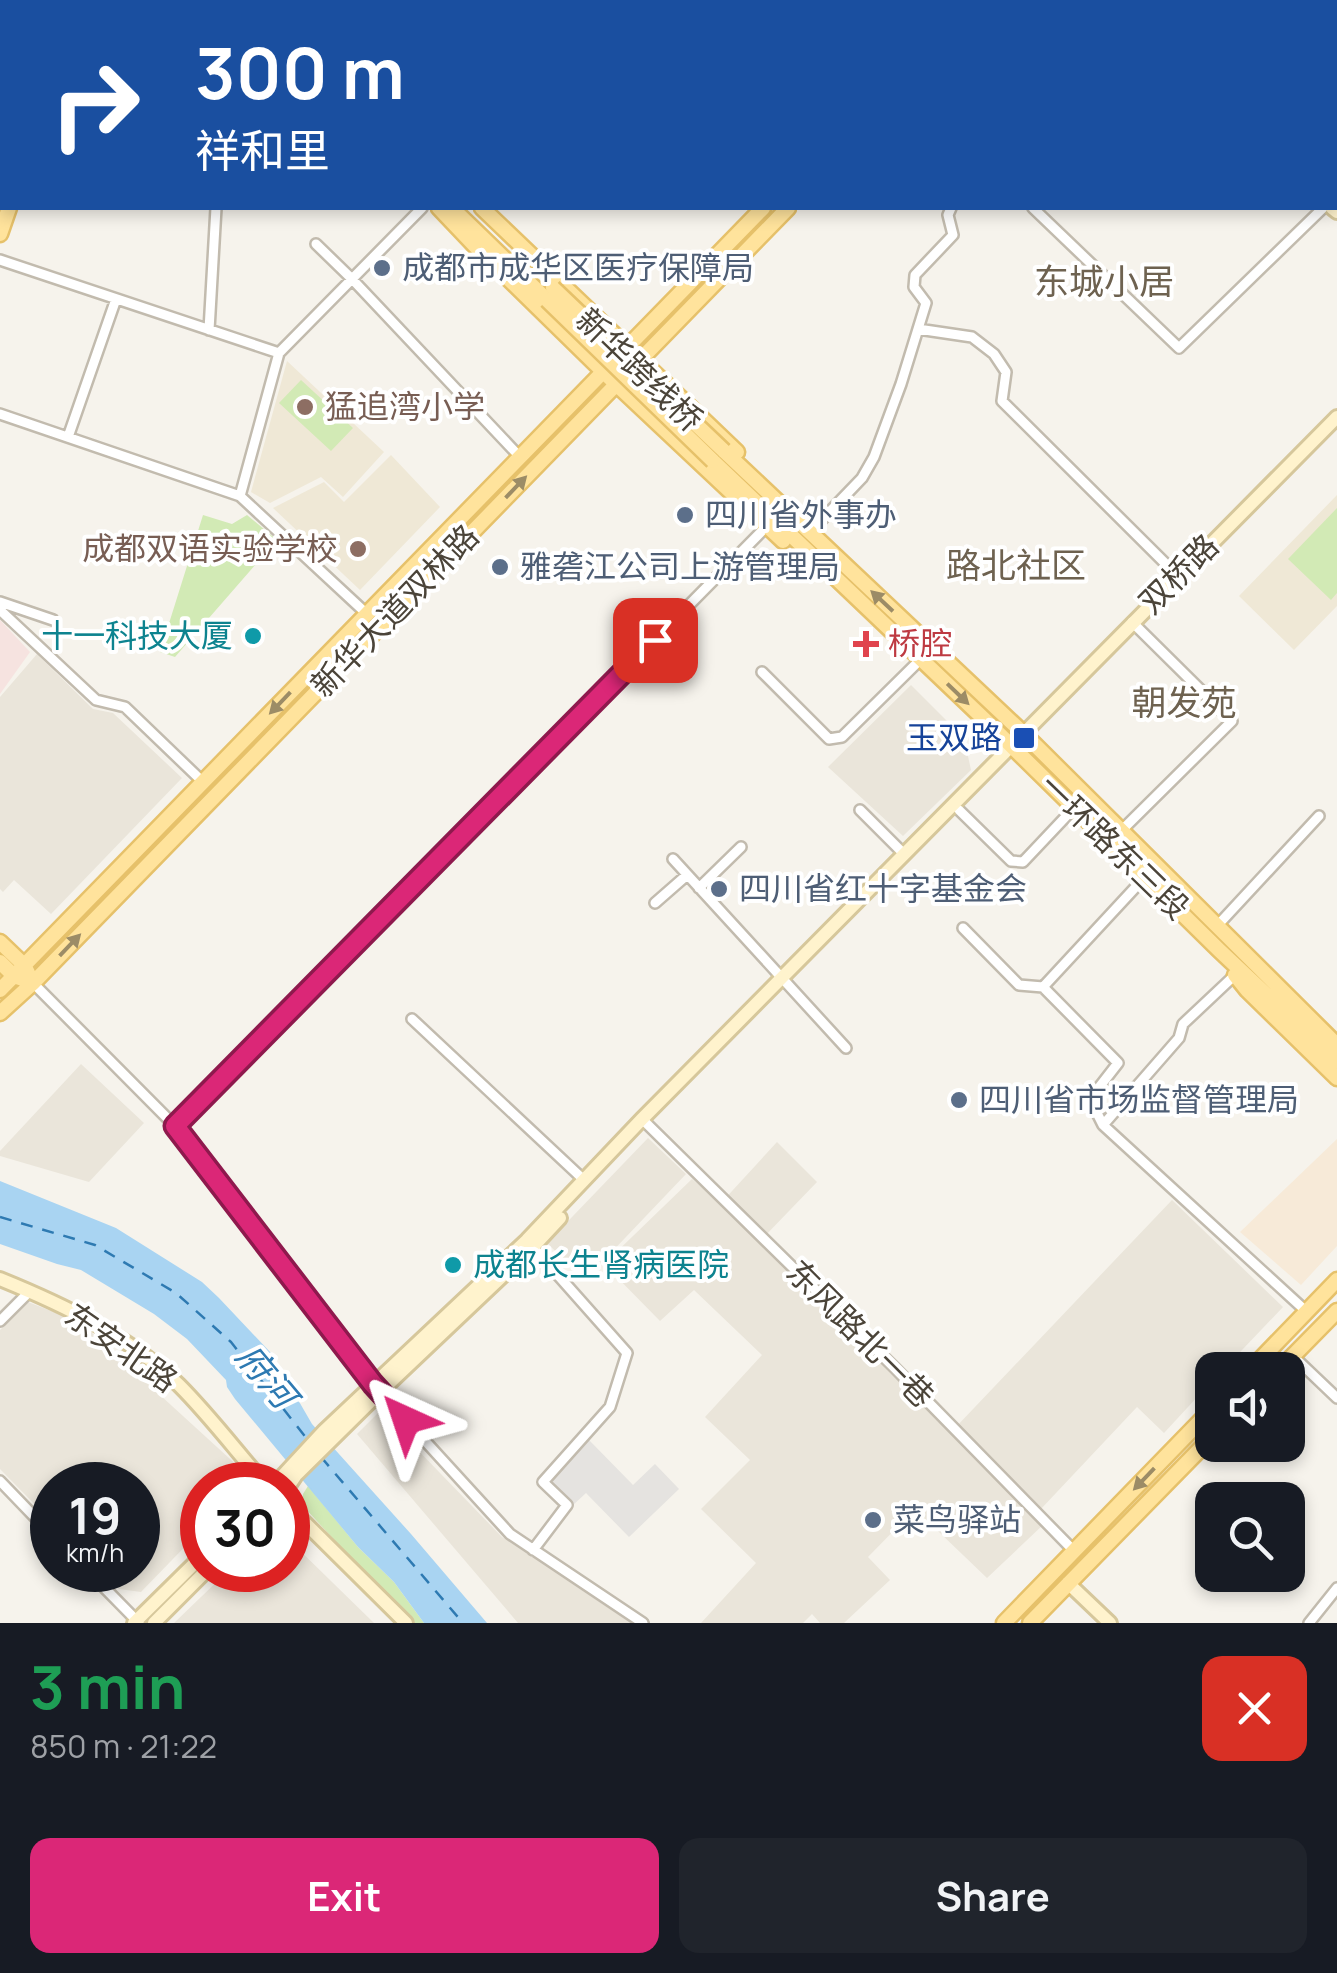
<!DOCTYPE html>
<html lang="en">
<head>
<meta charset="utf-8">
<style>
  :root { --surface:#171b24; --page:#20242c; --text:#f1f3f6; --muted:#9ea1a6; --accent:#db2777 }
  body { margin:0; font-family:Manrope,"Noto Sans SC",sans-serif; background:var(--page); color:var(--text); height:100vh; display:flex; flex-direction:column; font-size:38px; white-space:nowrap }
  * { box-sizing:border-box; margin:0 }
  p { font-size:32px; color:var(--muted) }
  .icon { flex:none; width:55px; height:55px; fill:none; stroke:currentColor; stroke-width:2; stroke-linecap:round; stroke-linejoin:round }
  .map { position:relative; height:1623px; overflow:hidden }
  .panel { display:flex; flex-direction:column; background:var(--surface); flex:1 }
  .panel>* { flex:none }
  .guide { position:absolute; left:0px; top:0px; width:1338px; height:210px; box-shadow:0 5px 15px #0003; background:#1a4fa0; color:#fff; overflow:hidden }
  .controls { position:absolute; left:1195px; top:1352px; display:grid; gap:20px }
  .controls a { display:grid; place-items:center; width:110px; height:110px; border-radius:20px; background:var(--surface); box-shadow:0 5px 15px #0003; font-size:50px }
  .speed { position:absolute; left:30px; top:1462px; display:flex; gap:20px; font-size:50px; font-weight:700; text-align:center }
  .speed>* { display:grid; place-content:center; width:130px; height:130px; border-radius:50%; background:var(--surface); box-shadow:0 5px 15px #0003; line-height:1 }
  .speed small { font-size:25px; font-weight:400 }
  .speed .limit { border:15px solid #d22; background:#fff; color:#111 }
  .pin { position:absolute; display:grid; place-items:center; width:85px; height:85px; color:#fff; margin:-42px; border-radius:20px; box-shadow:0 5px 15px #0006 }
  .me { position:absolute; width:110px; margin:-55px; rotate:318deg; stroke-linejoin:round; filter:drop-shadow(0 0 8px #0008) }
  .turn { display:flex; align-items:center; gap:35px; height:210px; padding:0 30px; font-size:45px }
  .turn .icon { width:130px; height:130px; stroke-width:2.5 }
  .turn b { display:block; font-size:70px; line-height:85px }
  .round { display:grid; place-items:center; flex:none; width:105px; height:105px; border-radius:20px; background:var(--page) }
  .summary { display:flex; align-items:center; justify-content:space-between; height:170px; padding:0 30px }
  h1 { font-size:60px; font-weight:700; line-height:75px; color:#1e9e55 }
  .primary-button { display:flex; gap:20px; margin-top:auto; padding:20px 30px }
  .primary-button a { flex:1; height:115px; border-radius:20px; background:var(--accent); color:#fff; font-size:40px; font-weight:700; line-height:115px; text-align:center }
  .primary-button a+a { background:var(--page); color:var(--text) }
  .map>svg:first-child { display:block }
</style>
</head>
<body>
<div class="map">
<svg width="1337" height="1623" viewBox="0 0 1337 1623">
  <rect width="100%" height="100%" fill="#f6f3ec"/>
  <path fill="#eae5da" d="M37,654L93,709L113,713L182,778L51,914L14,880L3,892L0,889V697Z
    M911,685L964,738L971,770L903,836L828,767Z
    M81,1064L144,1123L89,1182L0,1156V1151Z
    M648,1138L686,1174L585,1280L547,1243Z
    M777,1142L817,1182L760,1241L1044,1524L987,1578L915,1509L868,1557L890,1580L844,1623H820L812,1614L803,1623H701L756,1563L701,1509L750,1460L705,1417L762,1355L694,1290L660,1321L604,1264L692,1179L721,1203Z
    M1172,1200L1283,1307L1223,1370H1212V1381L1164,1433L1137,1407L1040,1510L955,1428Z
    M28,1302L80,1322L252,1479L246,1485H202V1529L141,1592L119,1589L100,1570H138V1485H52V1522L0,1469V1330Z
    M380,1411L502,1537L631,1623H518L357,1434Z
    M288,1539L374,1623H174L229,1570H288Z"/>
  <path fill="#f7ead8" d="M1337,1139V1246L1301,1285L1240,1232Z"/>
  <path fill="#efe8d6" d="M287,361L384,452L343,497L321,477L270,503L251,492Z
    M391,455L440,507L360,590L273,508L324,482L344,502Z
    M1337,495V606L1294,650L1239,596Z"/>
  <path fill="#f6e3e0" d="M0,620L30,652L0,694Z"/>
  <path fill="#d2eab5" d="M301,380L353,428L331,451L279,403Z
    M1337,508V593L1331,600L1288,559Z
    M203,515L232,524L247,515L277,540L175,657L160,652Z
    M308,1486L358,1547L394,1582L424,1623H411L303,1506V1494Z"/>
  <path fill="#e5e3e0" d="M589,1440L633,1485L655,1464L679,1489L629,1537L586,1493L573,1505L548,1480Z"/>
  <path fill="#a9d4f2" d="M0,1181L116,1228L202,1282L219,1298L271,1353L312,1424L411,1534L487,1623H424L394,1582L358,1547L235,1399L227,1387L226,1380L187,1339L154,1314L81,1270L57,1264L0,1244Z"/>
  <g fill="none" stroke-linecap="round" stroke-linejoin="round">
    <path stroke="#2e7ab2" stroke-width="2.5" stroke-dasharray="12 10" stroke-linecap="butt" d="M0,1217L95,1245L176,1293L231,1342L307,1439
      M321,1457L463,1623"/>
    <g stroke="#c2bbae" stroke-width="14">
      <path id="street" d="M415,0L417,2
        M363,2L365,0
        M442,2L443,0
        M1033,208L1179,348L1323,208
        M316,244L352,279L520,457
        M0,260L279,353
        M918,329L972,337L994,354L1006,372L1002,401L1178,576
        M209,330L216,208
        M0,414L240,496L367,614
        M68,437L116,299
        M240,496L279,353L422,208
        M815,527L862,478L874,457L901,384L926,303L914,287L915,275L953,235L948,215L951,208
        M0,602L53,620
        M0,610L96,700L125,707L203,782
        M762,672L829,739L842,737L921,659
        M860,810L904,854
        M959,810L1011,861L1023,862L1074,808
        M1122,830L1232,721L1132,622
        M673,859L846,1048
        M699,888L741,847
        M655,903L687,875
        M1217,926L1319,816
        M963,928L1019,985L1043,987L1145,877
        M1235,975L1183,1024L1179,1038L1103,1125L1307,1312
        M33,983L175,1126L373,1384L510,1534L643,1623
        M1043,987L1118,1063L1090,1099L1103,1125
        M412,1019L584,1180
        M642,1119L894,1367L1075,1552
        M175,1126L767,526
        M0,1321L30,1291
        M1293,1356L1337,1398
        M0,1481L52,1535
        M533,1550L567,1505L543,1482L610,1407L627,1353L533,1247
        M87,1570L139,1623
        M1309,1623L1337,1588"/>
    </g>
    <g stroke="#d6c79b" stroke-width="18">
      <path id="secondary" d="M1119,0L1122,2
        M721,2V0
        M1332,208L1337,212
        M0,1279C64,1305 129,1336 179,1385C210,1416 237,1452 266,1485
        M274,1485L324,1431L527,1240L642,1119L1337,417
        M288,1487L296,1475L380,1392L533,1247L560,1218
        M288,1506L406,1623
        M1068,1583L1110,1623
        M134,1623L202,1556
        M154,1623L207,1570"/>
    </g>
    <g stroke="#e6c16a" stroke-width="19">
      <path id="primary" d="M90,0L98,2
        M131,0L138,2
        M65,2L66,0
        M79,2L80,0
        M963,2L965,0
        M988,2L991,0
        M0,198L2,191
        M439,208L477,248L616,384L783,541
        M452,208L547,300
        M482,208L737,452
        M0,234L9,208
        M724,451L1023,733L1337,1045
        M713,461L984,719L1219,950L1337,1061
        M0,942L24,965L28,973
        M0,962L14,976L23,979
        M1235,975L1247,990L1337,1078
        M0,990L763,208
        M0,1013L33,983L788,208
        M1250,1370L1337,1280
        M1279,1370L1337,1311
        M1004,1623L1212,1409
        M1030,1623L1212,1437"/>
    </g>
    <use href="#street" stroke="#fff" stroke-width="9"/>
    <use href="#secondary" stroke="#fff3cd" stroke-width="12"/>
    <use href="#primary" stroke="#ffe39c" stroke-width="14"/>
    <g stroke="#e6c16a" stroke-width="19" stroke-linecap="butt">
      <path id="primary-bridge" d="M553,288L724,451
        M547,300L713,461"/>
    </g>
    <use href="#primary-bridge" stroke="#ffe39c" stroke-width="14"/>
  </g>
  <defs><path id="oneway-solid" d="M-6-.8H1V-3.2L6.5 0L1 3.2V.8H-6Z" transform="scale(2.5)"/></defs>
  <g fill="#9c8c66">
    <use href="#oneway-solid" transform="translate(516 487) rotate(-46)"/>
    <use href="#oneway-solid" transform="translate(882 601) rotate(-137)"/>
    <use href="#oneway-solid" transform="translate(958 694) rotate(44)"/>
    <use href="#oneway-solid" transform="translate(280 703) rotate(134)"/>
    <use href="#oneway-solid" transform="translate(70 945) rotate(-46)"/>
    <use href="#oneway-solid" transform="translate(1144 1479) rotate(134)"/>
  </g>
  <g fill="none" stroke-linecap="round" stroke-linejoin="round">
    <g stroke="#8e194d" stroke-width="25">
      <path id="route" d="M406,1420L373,1384L175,1126L655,640"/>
    </g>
    <use href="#route" stroke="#db2777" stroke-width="18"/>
  </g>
  <g fill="#5c6f8a" stroke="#fff" stroke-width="4">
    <circle cx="382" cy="268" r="10"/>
    <circle cx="685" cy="515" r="10"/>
    <circle cx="500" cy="567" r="10"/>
    <circle cx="719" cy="889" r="10"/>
    <circle cx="959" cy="1100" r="10"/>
    <circle cx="873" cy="1520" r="10"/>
  </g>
  <g fill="#8d6e63" stroke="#fff" stroke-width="4">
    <circle cx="305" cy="407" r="10"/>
    <circle cx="358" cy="549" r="10"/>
  </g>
  <g fill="#0f9aa8" stroke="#fff" stroke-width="4">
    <circle cx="253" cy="636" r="10"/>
    <circle cx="453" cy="1265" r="10"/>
  </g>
  <path fill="#e0444e" stroke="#fff" stroke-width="4" d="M861 629h10v10h10v10h-10v10h-10v-10h-10v-10h10z"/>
  <rect fill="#1a4fb4" stroke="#fff" stroke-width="4" x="1012" y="726" width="24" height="24" rx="5"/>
  <g text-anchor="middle" stroke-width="8" stroke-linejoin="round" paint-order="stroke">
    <g font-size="32" fill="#4e5e75" stroke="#fff" text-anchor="start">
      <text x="402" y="279">成都市成华区医疗保障局</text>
      <text x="705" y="526">四川省外事办</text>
      <text x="520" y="578">雅砻江公司上游管理局</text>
      <text x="739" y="900">四川省红十字基金会</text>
      <text x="979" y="1111">四川省市场监督管理局</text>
      <text x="893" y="1531">菜鸟驿站</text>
    </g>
    <g font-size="32" fill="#4b4439" stroke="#fff">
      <text transform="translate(639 370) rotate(44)" y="11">新华跨线桥</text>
      <text transform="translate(1179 574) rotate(-45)" y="11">双桥路</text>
      <text transform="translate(395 611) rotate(-46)" y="11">新华大道双林路</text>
      <text transform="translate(1114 847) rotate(44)" y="11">一环路东三段</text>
      <text transform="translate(860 1334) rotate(45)" y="11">东风路北一巷</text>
      <text transform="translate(121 1348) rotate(35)" y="11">东安北路</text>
    </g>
    <g font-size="32" fill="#785e54" stroke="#fff" text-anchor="start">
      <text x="325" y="418">猛追湾小学</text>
      <text x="338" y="560" text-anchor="end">成都双语实验学校</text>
    </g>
    <g font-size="32" fill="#0d838f" stroke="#fff" text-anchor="end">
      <text x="233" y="647">十一科技大厦</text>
      <text x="473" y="1276" text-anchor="start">成都长生肾病医院</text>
    </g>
    <g font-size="32" fill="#be3a42" stroke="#fff" text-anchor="start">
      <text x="888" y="655">桥腔</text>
    </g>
    <g font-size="32" fill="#164399" stroke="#fff" text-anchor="end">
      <text x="1002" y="749">玉双路</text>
    </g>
    <g font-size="35" fill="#6e6250" stroke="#fff">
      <text x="1104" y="294">东城小居</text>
      <text x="1016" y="578">路北社区</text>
      <text x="1184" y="715">朝发苑</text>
    </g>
    <g font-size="35" font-style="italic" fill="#2e7ab2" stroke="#fff">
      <text transform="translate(266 1376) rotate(50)" y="12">府河</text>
    </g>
  </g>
</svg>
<div class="controls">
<a><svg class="icon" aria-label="sound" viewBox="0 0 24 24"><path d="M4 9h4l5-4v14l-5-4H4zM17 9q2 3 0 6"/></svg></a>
<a><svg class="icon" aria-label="search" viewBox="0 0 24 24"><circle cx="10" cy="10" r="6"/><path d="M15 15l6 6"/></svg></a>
</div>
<div class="speed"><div>19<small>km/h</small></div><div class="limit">30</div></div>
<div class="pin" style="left:655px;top:640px;background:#d93025"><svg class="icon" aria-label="arrive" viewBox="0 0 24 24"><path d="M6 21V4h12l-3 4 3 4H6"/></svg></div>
<svg class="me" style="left:406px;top:1420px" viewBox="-20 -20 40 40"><path d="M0-17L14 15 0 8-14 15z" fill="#db2777" stroke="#fff" stroke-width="4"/></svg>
<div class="guide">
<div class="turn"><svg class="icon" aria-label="right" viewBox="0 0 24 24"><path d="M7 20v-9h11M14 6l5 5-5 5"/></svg><div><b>300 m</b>祥和里</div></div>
</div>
</div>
<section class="panel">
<div class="summary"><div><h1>3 min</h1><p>850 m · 21:22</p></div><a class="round" style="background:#d93025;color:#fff"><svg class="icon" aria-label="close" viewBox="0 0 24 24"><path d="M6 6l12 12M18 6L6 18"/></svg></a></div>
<div class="primary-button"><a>Exit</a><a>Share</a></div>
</section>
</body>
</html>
